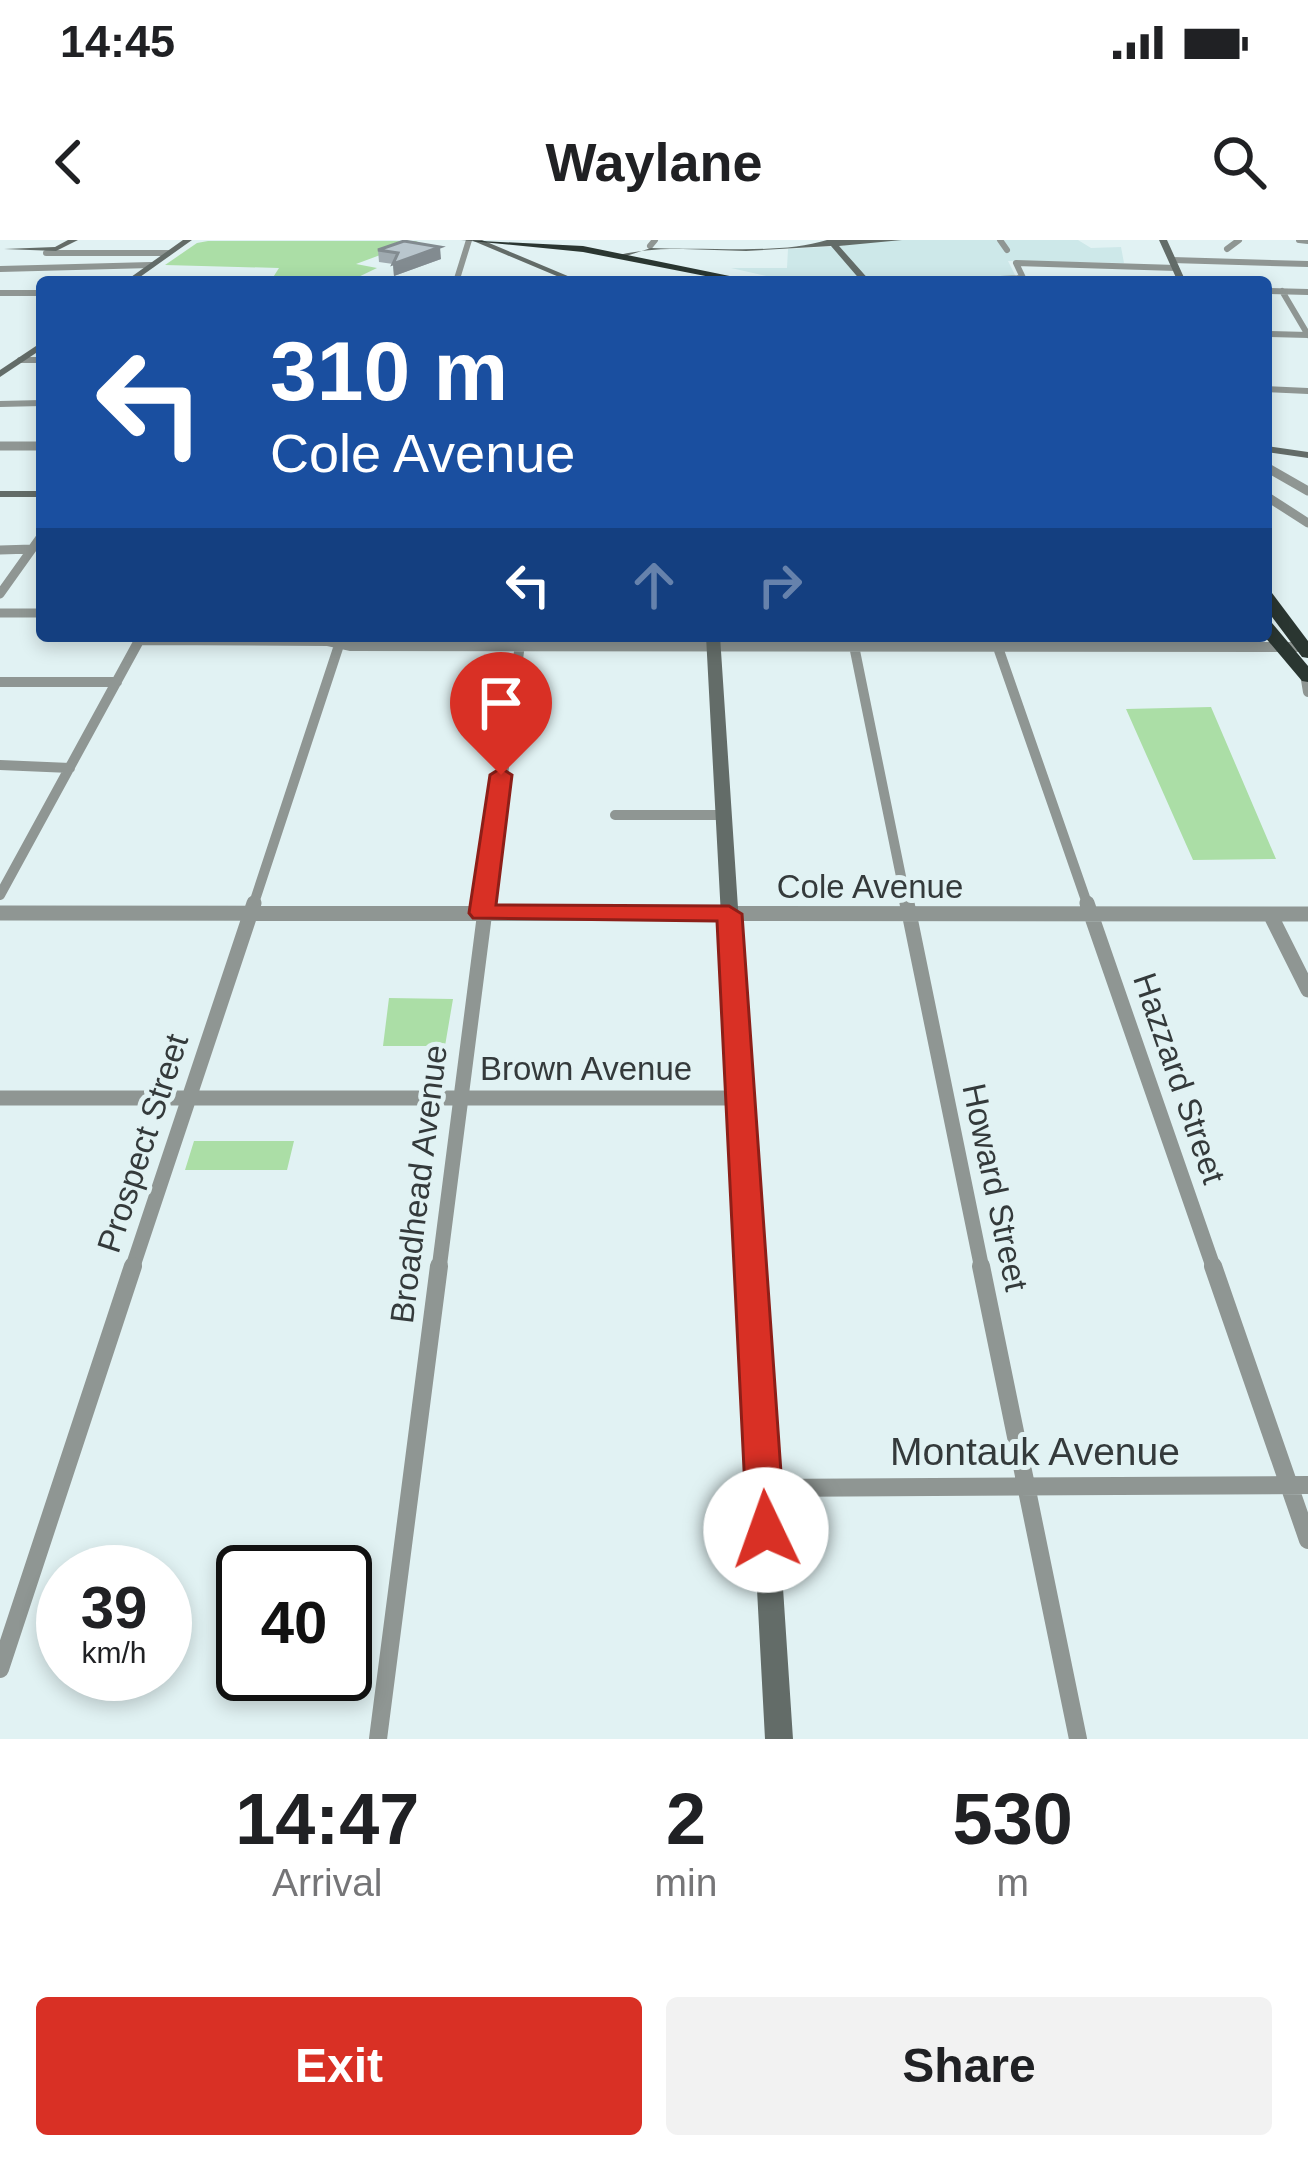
<!DOCTYPE html>
<html lang="en">
<head>
<meta charset="utf-8">
<style>
  :root { --surface:#fff; --page:#f2f2f2; --text:#202124; --muted:#757577; --accent:#d93025 }
  body { margin:0; font-family:Helvetica,sans-serif; background:var(--page); color:var(--text); height:100vh; display:flex; flex-direction:column; font-size:45px; white-space:nowrap }
  * { box-sizing:border-box; margin:0 }
  p { font-size:39px; color:var(--muted) }
  .icon { flex:none; width:66px; height:66px; fill:none; stroke:currentColor; stroke-width:2; stroke-linecap:round; stroke-linejoin:round }
  .map { position:relative; height:1499px; overflow:hidden }
  .drawer { display:flex; flex-direction:column; background:var(--surface); flex:1 }
  .drawer>* { flex:none }
  .guide { position:absolute; left:36px; top:36px; width:1236px; height:366px; border-radius:12px; box-shadow:0 6px 18px #0003; background:#1a4fa0; color:#fff; overflow:hidden }
  .speed { position:absolute; left:36px; top:1305px; display:flex; gap:24px; font-size:60px; font-weight:700; text-align:center }
  .speed>* { display:grid; place-content:center; width:156px; height:156px; border-radius:50%; background:var(--surface); box-shadow:0 6px 18px #0003; line-height:1 }
  .speed small { font-size:30px; font-weight:400 }
  .speed .limit { border:6px solid #111; border-radius:18px; background:#fff; color:#111 }
  .pin { position:absolute; display:grid; place-items:center; width:102px; height:102px; color:#fff; margin:-123px -51px; border-radius:50% 50% 50% 0; rotate:-45deg; box-shadow:0 0 12px #0007 }
  .pin .icon { rotate:45deg }
  .me { position:absolute; width:132px; margin:-66px; rotate:357deg; stroke-linejoin:round; filter:drop-shadow(0 0 9px #0008) }
  .turn { display:flex; align-items:center; gap:42px; height:252px; padding:0 36px; font-size:54px }
  .turn .icon { width:156px; height:156px; stroke-width:2.5 }
  .turn b { display:block; font-size:84px; line-height:102px }
  .lanes { display:flex; align-items:center; height:114px; padding:0 36px; background:#0003; justify-content:center; gap:60px; direction:ltr }
  .lanes .off { opacity:.35 }
  .eta { display:flex; justify-content:space-evenly; align-items:center; height:204px; text-align:center }
  .eta b { font-size:72px; font-weight:700; line-height:84px }
  .primary-button { display:flex; gap:24px; margin-top:auto; padding:24px 36px }
  .primary-button a { flex:1; height:138px; border-radius:12px; background:var(--accent); color:#fff; font-size:48px; font-weight:700; line-height:138px; text-align:center }
  .primary-button a+a { background:var(--page); color:var(--text) }
  .status { display:flex; justify-content:space-between; align-items:center; height:84px; padding:0 60px; background:var(--surface); direction:ltr }
  .status svg { height:33px; fill:currentColor }
  header { display:flex; justify-content:space-between; align-items:center; height:156px; padding:0 36px; background:var(--surface); font-size:54px; font-weight:700 }
  .map>svg:first-child { display:block }
</style>
</head>
<body>
<div class="status"><b>14:45</b><svg viewBox="0 0 49 12"><path d="M0 12V9h3v3zM5 12V6h3v6zM10 12V3h3v9zM15 12V0h3v12zM26 1h20v11H26zM47 4h2v5h-2z"/></svg></div>
<header><svg class="icon" aria-label="back" viewBox="0 0 24 24"><path d="M15 5l-7 7 7 7"/></svg>Waylane<svg class="icon" aria-label="search" viewBox="0 0 24 24"><circle cx="10" cy="10" r="6"/><path d="M15 15l6 6"/></svg></header>
<div class="map">
<svg width="1308" height="1499" viewBox="0 0 1308 1499">
  <rect width="100%" height="100%" fill="#e1f2f3"/>
  <path fill="#cde8e9" d="M841,0H1078L1091,8L1121,7L1124,23L1008,21L1016,37L895,42H792L731,28H787L788,9L844,6Z"/>
  <path fill="#abdea6" d="M208,1H418L356,24L377,28L348,42H270L279,28L165,25L197,3Z
    M1211,467L1276,619L1193,620L1126,469Z
    M389,758L453,759L445,806H383Z
    M194,901H294L287,930H185Z"/>
  <g fill="none" stroke-linecap="round" stroke-linejoin="round">
    <path stroke="#8f9693" stroke-width="6" d="M1000,0L1007,10
      M1299,0L1308,1
      M650,6L655,0
      M1227,9L1239,0
      M46,13H168
      M1172,20L1308,24
      M0,29L151,25
      M456,42L469,0
      M928,42L1023,38
      M1025,42L1016,23L1176,28
      M1266,51L1308,52
      M1282,51L1308,95
      M0,53H42
      M1266,94L1308,95
      M20,120H42
      M1266,149L1308,151
      M0,164L42,163"/>
    <path stroke="#8f9693" stroke-width="9" d="M0,206H42
      M1266,227L1308,251
      M1266,256L1308,283
      M0,310L32,309
      M0,354L42,295
      M0,373H42"/>
    <path stroke="#8f9693" stroke-width="10" d="M852,396L907,666
      M994,396L1088,666
      M140,400L328,401L351,406L1308,407
      M1305,434L1308,452
      M0,442H117
      M0,525L70,528
      M615,575H723
      M0,655L141,397
      M253,666L342,396
      M486,666L521,396"/>
    <path stroke="#8f9693" stroke-width="15" d="M907,663L982,1029
      M1087,663L1214,1029
      M0,673L1308,674
      M1270,674L1308,750
      M0,858H740
      M132,1029L254,663
      M439,1029L486,663"/>
    <path stroke="#8f9693" stroke-width="18" d="M981,1026L1078,1499
      M1213,1026L1308,1300
      M763,1248L1308,1245
      M0,1429L133,1026
      M378,1499L439,1026"/>
    <path fill="#636c68" fill-rule="evenodd" d="M68,0H78L56,11L4,9L55,7Z
      M183,0H192L133,42H124Z
      M471,0H482L582,42H571Z
      M827,0H902L839,6L871,42H862L831,6L746,11L651,8L623,17L619,15C676,0 767,19 827,0Z
      M1159,0H1167L1186,42H1178Z
      M42,102V109L0,137V130Z
      M1266,206L1308,212V218L1266,212Z
      M0,251H42V257H0Z
      M706,396H720L793,1499H765Z"/>
    <path fill="#2a3631" fill-rule="evenodd" d="M461,0L583,6L759,42H736L583,12Z
      M1266,352L1272,353L1308,401V418L1302,417L1266,369Z
      M1266,382L1272,383L1308,426V442L1302,441L1264,396Z"/>
  </g>
  <path fill="#9faab0" d="M378,10L441,19L394,36L393,24L379,22Z"/>
  <path fill="#828b90" d="M440,7L441,19L394,36L393,24Z"/>
  <path fill="#b9c6cd" stroke="#828b90" stroke-width="3" d="M404,1L440,7L393,24L398,13L378,10Z"/>
  <path fill="#d93025" stroke="#8d1f18" stroke-width="3" d="M501,528L512,535L496,665L729,666L742,674L785,1290L780,1301L766,1306L752,1301L747,1290L717,681L473,678L469,673L490,535Z"/>
  <g text-anchor="middle" stroke-width="10" stroke-linejoin="round" paint-order="stroke">
    <g font-size="33" fill="#343a3b" stroke="#e1f2f3">
      <text x="870" y="658">Cole Avenue</text>
      <text x="586" y="840">Brown Avenue</text>
      <text transform="translate(1180 838) rotate(71)" y="12">Hazzard Street</text>
      <text transform="translate(142 903) rotate(-72)" y="12">Prospect Street</text>
      <text transform="translate(418 944) rotate(-83)" y="12">Broadhead Avenue</text>
      <text transform="translate(996 947) rotate(78)" y="12">Howard Street</text>
    </g>
    <g font-size="39" fill="#343a3b" stroke="#e1f2f3">
      <text x="1035" y="1225">Montauk Avenue</text>
    </g>
  </g>
</svg>
<div class="speed"><div>39<small>km/h</small></div><div class="limit">40</div></div>
<div class="pin" style="left:501px;top:535px;background:#d93025"><svg class="icon" aria-label="arrive" viewBox="0 0 24 24"><path d="M6 21V4h12l-3 4 3 4H6"/></svg></div>
<svg class="me" style="left:766px;top:1290px" viewBox="-20 -20 40 40"><circle r="19" fill="#fff"/><path d="M0-13L10 11 0 6-10 11z" fill="#d93025"/></svg>
<div class="guide">
<div class="turn"><svg class="icon" aria-label="left" viewBox="0 0 24 24"><path d="M17 20v-9H6M10 6l-5 5 5 5"/></svg><div><b>310 m</b>Cole Avenue</div></div>
<div class="lanes"><svg class="icon" aria-label="left" viewBox="0 0 24 24"><path d="M17 20v-9H6M10 6l-5 5 5 5"/></svg><svg class="icon off" aria-label="ahead" viewBox="0 0 24 24"><path d="M12 20V5M6 11l6-6 6 6"/></svg><svg class="icon off" aria-label="right" viewBox="0 0 24 24"><path d="M7 20v-9h11M14 6l5 5-5 5"/></svg></div>
</div>
</div>
<section class="drawer">
<div class="eta">
<div><b>14:47</b><p>Arrival</p></div>
<div><b>2</b><p>min</p></div>
<div><b>530</b><p>m</p></div>
</div>
<div class="primary-button"><a>Exit</a><a>Share</a></div>
</section>
</body>
</html>
